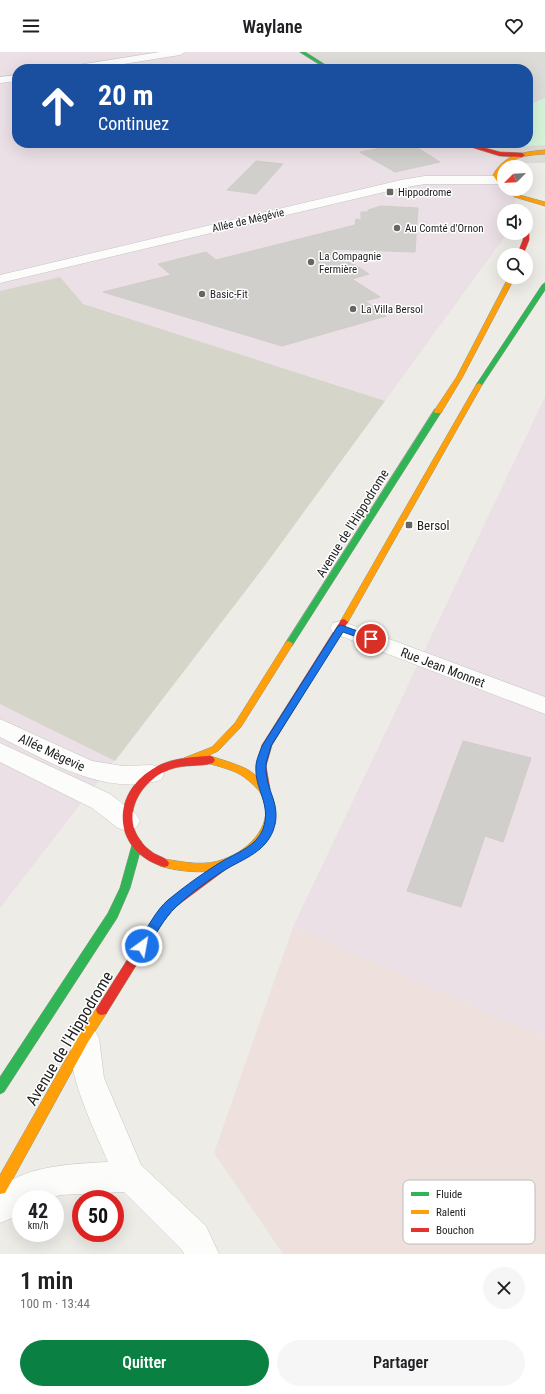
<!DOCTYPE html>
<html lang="fr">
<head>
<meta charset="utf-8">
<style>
  :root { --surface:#fff; --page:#f6f6f6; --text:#202124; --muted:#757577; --accent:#0b8043 }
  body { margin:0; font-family:"Roboto Condensed",sans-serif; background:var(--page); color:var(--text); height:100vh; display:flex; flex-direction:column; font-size:15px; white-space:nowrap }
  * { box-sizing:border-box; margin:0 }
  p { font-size:13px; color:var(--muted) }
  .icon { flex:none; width:22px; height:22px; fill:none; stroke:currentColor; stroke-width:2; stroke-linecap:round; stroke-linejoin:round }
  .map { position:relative; height:1202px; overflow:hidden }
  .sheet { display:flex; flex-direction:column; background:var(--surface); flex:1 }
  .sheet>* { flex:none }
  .banner { position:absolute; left:12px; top:12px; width:521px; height:84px; border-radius:16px; box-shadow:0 4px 16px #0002; background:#1a4fa0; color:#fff; overflow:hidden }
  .needle { width:26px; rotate:246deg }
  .buttons { position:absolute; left:497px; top:108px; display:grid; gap:8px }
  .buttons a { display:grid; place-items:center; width:36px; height:36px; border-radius:50%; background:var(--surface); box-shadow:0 4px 16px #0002; font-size:20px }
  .speed { position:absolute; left:12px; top:1138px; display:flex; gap:8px; font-size:20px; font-weight:700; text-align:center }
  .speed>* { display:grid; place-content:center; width:52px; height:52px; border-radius:50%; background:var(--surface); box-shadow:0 4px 16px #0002; line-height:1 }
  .speed small { font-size:10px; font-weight:400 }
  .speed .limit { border:6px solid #d22; background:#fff; color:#111 }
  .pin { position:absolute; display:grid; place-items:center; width:34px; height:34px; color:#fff; margin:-17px; border:2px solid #fff; border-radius:50%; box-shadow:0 1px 4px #0007 }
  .me { position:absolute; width:44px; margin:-22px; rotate:32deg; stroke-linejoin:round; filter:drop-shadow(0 0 3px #0008) }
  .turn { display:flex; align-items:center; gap:14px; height:84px; padding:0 20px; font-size:18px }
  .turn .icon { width:52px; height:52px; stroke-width:2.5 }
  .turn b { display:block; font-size:28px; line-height:34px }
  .round { display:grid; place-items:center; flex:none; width:42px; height:42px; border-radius:21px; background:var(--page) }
  .overview { display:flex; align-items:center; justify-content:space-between; height:68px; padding:0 20px }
  h1 { font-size:24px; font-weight:600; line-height:30px }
  .cta { display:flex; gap:8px; margin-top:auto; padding:8px 20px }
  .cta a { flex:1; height:46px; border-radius:24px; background:var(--accent); color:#fff; font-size:16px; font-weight:600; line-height:46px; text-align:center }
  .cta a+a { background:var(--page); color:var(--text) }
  header { display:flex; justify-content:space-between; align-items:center; height:52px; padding:0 20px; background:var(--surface); font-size:18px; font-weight:600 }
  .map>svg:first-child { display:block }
</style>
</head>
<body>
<header><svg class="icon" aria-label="menu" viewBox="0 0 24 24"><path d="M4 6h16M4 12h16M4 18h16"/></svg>Waylane<svg class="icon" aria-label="heart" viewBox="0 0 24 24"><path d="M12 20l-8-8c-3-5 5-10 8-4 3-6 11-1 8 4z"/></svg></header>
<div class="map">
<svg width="545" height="1202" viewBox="0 0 545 1202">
  <rect width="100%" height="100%" fill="#edece7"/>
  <path fill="#dcdbd8" d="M302,0H545V46L528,54V17H330Z
    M459,91H505L519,94L545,93V111H523Z"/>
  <path fill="#eee1dd" d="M293,875L545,986V1202H283L214,1101Z"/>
  <path fill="#eae0e5" d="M0,0H302L330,17H17V91H459L523,111L522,115H504V137H518L513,159H504V181H506V183L260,520L0,856Z
    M545,345V986L293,875Z"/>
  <path fill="#d5d5c9" d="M60,225L83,252L385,349L260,520L115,709L0,652V239Z"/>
  <path fill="#d6f3d8" d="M545,46V93L519,94L505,91H528V54Z"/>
  <path fill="#d1cfcc" stroke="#d0cdc8" d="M410,91L440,110L395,120L360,100Z
    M256,109L283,112L256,142L227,138Z
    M381,154L418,156L415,200L331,197L369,222L352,227L380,245L365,249L386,264L282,294L103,240L171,223L158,212L206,200L216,208L355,173L356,167L361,168V160H368V158Z
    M463,689L531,706L503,790L485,784L461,855L407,839Z"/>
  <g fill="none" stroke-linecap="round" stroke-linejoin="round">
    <g stroke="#c5c5c3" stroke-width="1">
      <path id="street" d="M160,0H185L180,3L92,17H67L72,14Z
        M17,23V29L0,31V25Z
        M425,124H498L503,125L504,129L498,132H425L401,136L0,231V223L401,128Z
        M341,569L545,645V662L333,581L330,576L333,571Z
        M0,667L92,709L123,714L152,713L161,716L164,722L161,728C104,745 48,709 0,685Z
        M0,691L110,742L136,762L140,769L136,776L127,779L118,776L92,756L0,710Z
        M84,973L94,977L99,986L104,1026L141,1113L206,1174L219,1202H184L182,1198L124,1140L60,1143L49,1147H21V1159L12,1166L0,1171V1135C31,1113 72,1112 108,1110C95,1078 59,1009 74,977Z"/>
    </g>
    <g stroke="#939680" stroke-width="1">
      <path id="fast" d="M300,0H305L332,17H327Z
        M545,231V238L482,333L481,334H477L476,333L542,233Z
        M435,357H438L442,359L292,594H286L285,592Z
        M137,789L141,790L142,793L130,836L117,866L4,1040L0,1042V1025L108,861L120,836L132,793L133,790Z"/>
    </g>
    <g stroke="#939680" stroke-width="1">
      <path id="slow" d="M545,98V102C526,103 508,105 499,123L504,132V137H510L519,143L545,150V154L515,145L502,137L493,123C505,102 523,100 545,98Z
        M509,225H515L462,326L441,361H435L434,359L456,326Z
        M479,331L482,333L348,570L344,573L341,572L340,570L476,333Z
        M289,589L293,592L241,675L218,699L190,712H184L182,709L184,706L212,695L235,671L286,590Z
        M210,704C220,707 243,714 250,719C296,752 274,796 230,814C210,823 180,820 160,814L159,811L160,808L164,807C184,810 205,815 224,807C250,798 277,770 261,742C258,736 249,729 244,725C235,718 217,714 207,711L205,708L207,705Z
        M102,953L106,954L108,958L106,962L88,990L5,1141L0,1142V1123L80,982L98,954Z"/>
    </g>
    <g stroke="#939680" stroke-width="1">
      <path id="jam" d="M458,91H466L500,100L522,101L525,103L522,105L500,104Z
        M526,179L529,181V188L523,203H517L523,188V181H526Z
        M344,567L348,570L272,693L266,714L270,737L269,740H261L256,714L262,693L341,568Z
        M210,704L213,705L215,708L213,711C200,715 185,712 171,717C143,726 119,762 141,789C143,793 148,797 152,800C157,804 166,805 169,811L168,814L164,815C112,799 109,741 156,715C172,706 192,705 210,704Z
        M221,811L225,812L226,815L225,818L174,856L163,870L106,962L102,963L98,962L96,958L98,954L155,864L166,850L217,812Z"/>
    </g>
    <use href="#street" fill="#fcfcfb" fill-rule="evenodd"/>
    <use href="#fast" fill="#30b455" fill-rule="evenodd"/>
    <use href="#slow" fill="#ff9f0a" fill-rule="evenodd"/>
    <use href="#jam" fill="#e5322d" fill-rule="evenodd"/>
  </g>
  <path fill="#1a73e8" stroke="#114b97" d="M341,573L374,585L375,587L371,590L343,580L271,694C270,700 266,708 266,714C265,739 283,753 273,779C265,799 246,806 230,815C211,826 192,840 176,855C164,866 155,884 146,897H138L136,894L138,890C147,877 156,858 168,848C185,834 203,821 221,810C236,801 256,795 263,777C272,752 254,737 256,714C256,708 260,700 262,694L338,574Z"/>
  <g fill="#666664" stroke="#fff" stroke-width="1.5">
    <rect x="386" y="136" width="8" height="8" rx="2"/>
    <circle cx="397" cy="176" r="4"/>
    <circle cx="311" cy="210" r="4"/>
    <circle cx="202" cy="242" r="4"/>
    <circle cx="353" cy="257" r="4"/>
    <rect x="405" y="469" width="8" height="8" rx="2"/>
  </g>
  <g text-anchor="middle" stroke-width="3" stroke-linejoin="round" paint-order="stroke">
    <g font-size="11" fill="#1e1e1e" stroke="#fff" text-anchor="start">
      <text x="398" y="144">Hippodrome</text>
      <text x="405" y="180">Au Comté d'Ornon</text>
      <text x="319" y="208">La Compagnie<tspan x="319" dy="13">Fermière</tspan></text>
      <text x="210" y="246">Basic-Fit</text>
      <text x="361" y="261">La Villa Bersol</text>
    </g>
    <g font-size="11" fill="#1e1e1e" stroke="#fff">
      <text transform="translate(248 168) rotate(-13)" y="4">Allée de Mégévie</text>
    </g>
    <g font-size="13" fill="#1e1e1e" stroke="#fff">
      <text transform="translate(352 471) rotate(-58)" y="5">Avenue de l'Hippodrome</text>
      <text transform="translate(443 615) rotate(21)" y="5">Rue Jean Monnet</text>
      <text transform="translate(52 700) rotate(25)" y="5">Allée Mègevie</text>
    </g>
    <g font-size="13" fill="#1e1e1e" stroke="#fff" text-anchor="start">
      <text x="417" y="478">Bersol</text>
    </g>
    <g font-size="16" fill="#1e1e1e" stroke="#fff">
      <text transform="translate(69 986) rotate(-59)" y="6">Avenue de l'Hippodrome</text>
    </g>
  </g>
  <rect x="403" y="1128" width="132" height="64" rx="6" fill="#fff" stroke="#bcbcbc" stroke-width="1"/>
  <rect x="411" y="1140" width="18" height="4" fill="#30b455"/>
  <rect x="411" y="1158" width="18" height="4" fill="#ff9f0a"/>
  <rect x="411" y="1176" width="18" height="4" fill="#e5322d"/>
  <g font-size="11" fill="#1e1e1e">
    <text x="436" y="1146">Fluide</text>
    <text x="436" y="1164">Ralenti</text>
    <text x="436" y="1182">Bouchon</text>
  </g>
</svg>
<div class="buttons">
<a><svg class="needle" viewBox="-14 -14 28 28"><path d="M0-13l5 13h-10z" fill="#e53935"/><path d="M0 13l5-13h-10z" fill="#757577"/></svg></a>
<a><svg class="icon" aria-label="sound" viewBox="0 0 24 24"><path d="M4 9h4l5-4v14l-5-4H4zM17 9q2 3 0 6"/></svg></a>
<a><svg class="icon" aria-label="search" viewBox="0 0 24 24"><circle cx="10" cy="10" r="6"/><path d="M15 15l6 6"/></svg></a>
</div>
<div class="speed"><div>42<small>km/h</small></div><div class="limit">50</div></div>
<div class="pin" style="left:371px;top:587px;background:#d93025"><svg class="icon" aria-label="arrive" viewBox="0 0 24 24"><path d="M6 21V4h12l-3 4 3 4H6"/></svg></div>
<svg class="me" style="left:142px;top:894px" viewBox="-20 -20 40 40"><circle r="17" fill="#1a73e8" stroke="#fff" stroke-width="3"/><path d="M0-11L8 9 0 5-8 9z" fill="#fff"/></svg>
<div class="banner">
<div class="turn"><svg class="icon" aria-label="ahead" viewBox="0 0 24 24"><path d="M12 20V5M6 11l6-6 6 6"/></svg><div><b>20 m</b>Continuez</div></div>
</div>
</div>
<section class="sheet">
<div class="overview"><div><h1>1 min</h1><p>100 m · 13:44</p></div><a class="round"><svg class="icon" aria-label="close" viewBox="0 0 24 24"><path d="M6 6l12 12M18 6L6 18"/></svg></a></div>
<div class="cta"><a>Quitter</a><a>Partager</a></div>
</section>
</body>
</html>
